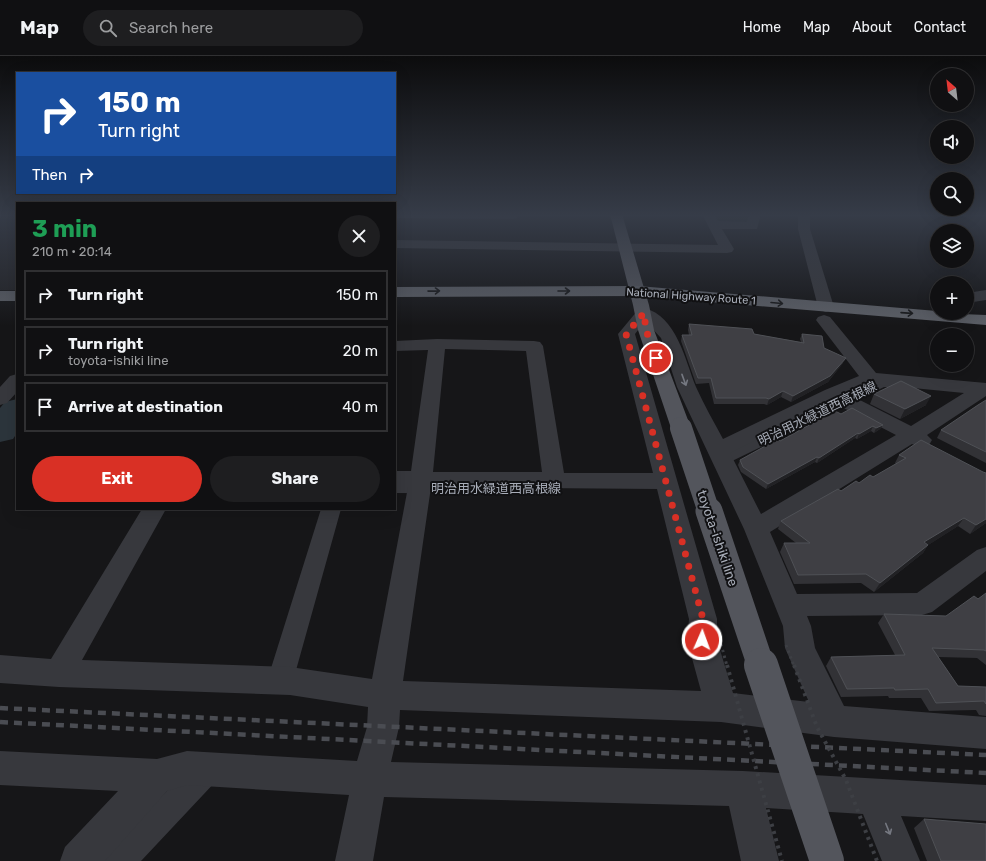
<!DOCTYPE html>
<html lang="en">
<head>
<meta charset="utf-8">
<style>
  :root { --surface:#101012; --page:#1e1e20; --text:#f1f3f6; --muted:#9c9d9f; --line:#303032; --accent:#d93025 }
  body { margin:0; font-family:Rubik,"Noto Sans JP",sans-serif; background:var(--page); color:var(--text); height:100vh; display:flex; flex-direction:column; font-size:15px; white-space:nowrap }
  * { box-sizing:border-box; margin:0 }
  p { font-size:13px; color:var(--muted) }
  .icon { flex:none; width:22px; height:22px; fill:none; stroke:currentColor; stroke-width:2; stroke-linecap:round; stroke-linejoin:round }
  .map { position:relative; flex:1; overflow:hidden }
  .drawer { position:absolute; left:16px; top:146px; width:380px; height:308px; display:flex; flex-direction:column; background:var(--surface); border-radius:0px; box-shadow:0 4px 16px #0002,0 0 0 1px var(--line) }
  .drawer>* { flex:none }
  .guide { position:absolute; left:16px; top:16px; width:380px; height:122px; border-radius:0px; box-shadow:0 4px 16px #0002,0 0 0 1px var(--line); background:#1a4fa0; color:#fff; overflow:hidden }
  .needle { width:26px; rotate:332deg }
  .tools { position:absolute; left:930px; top:12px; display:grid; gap:8px }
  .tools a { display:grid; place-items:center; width:44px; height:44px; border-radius:50%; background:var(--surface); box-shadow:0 4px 16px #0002,0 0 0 1px var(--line); font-size:20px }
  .pin { position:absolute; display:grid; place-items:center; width:34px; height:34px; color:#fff; margin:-17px; border:2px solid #fff; border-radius:50%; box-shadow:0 1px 4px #0007 }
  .me { position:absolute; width:44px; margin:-22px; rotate:2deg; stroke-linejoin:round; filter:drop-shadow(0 0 3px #0008) }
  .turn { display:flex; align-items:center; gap:14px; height:84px; padding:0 16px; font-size:18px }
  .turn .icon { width:52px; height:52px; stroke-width:2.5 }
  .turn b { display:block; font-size:28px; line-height:34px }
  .then { display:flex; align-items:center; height:38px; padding:0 16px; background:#0003; gap:8px; font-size:15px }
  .round { display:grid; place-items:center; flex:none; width:42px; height:42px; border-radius:21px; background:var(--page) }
  .headline { display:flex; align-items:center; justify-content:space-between; height:68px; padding:0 16px }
  h1 { font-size:24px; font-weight:700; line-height:30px; color:#1e9e55 }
  .action { display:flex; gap:8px; margin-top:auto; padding:8px 16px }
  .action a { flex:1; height:46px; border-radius:24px; background:var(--accent); color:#fff; font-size:16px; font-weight:700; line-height:46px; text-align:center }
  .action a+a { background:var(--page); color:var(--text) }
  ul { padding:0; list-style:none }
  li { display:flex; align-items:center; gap:12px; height:50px; margin:0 8px 6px; padding:0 8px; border:2px solid var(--line); border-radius:0px }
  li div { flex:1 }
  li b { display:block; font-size:15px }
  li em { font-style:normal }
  header { display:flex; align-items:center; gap:24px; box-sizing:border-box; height:56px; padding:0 20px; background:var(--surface); border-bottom:1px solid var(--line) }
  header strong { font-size:19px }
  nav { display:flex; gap:22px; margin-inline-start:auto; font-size:14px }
  .search { width:280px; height:36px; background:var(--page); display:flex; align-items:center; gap:10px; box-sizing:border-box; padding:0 14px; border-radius:22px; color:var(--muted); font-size:15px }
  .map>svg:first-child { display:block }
</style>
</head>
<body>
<header>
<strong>Map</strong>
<div class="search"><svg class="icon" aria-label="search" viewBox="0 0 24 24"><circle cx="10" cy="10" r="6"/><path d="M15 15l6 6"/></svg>Search here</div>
<nav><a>Home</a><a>Map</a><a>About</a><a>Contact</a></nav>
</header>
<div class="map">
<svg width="986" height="805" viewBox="0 0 986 805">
  <rect width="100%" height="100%" fill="#161618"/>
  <path fill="#222225" d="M0,158H17V234H0Z"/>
  <path fill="#1c231d" d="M713,158H750L749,169L719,168Z"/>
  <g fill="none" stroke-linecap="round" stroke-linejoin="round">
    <path fill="#2c353c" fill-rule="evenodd" d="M17,343V377L13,383L0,386V352L5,346Z"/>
    <path fill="#37383d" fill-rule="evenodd" d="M882,321L905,325L908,328L905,331L900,333L884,331L728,407L722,409L716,407L713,403L716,399Z
      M395,425L550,426L557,427L559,432L557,437L550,438L395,437Z
      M321,453H341L293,625L289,633L280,637L271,633L267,625Z
      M208,699L218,703L222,713L218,723L141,805H104L109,794L198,703Z"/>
    <path fill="#37383d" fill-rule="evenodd" d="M395,158H518L519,159L517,162L513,163L395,162Z
      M702,158H714L718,165L747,166L749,158H761L757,173H722L734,193L732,196L727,197L395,192V184L718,189Z
      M798,158H810V173L834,251L832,254L826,256L820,254L818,251L798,173Z
      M986,234V244L967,247V237Z
      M644,252C677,260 685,304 696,331C704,349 714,366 723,383L825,334L859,320L816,264L818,261L824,259L830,261L876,317L986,327V340L927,379L932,384L929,389L921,391L912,388L770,476L797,538L917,537L977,494L986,491V515L932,556L922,559L807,560L811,570L815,592L844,650L986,661V693L834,681L721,666L400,654L399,671L391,706L743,715L986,729V765L901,760L920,805H882L863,758L766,752L779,805H741L729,750L384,741L373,805H335L349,739L187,729L167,735L105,805H60L65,791L118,735L0,729V695L157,703L187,695L357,705L367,671L368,651L290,639L59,631L0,627V599L51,603L142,453H166L82,604L290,611L372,623L408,431H395V415H411L428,294L395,295V285L437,283L534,285L540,286L543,290L564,417H653L618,278L638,254ZM645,265L661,282L677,331L744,473L783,570L785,592L809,646L733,637L717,584V563L635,278ZM445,293L526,295L542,416H433ZM872,328L964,337L911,370L848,338ZM832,346L896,379L761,458L730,397ZM431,431L657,433L689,563L687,584L701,635L403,625Z
      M17,318V336L7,347L0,349V331L10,320Z"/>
    <path fill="#53555c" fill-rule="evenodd" d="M610,158H622L649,249L654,274L691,372L688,376L681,378L674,376L671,372L638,274L633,249Z"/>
    <path fill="#5b5e65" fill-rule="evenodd" d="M638,230L937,255V257L986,259V269L638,240L395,241V231Z
      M0,235H17V245H0Z"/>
    <path stroke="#4a4c52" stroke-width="4.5" stroke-dasharray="8 6" stroke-linecap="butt" d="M0,652L986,699
      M0,666L986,717"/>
    <path stroke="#3d3f44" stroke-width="3" stroke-dasharray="2.5 3.5" stroke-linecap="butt" d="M721,588L727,610
      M786,589L794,610"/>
    <path stroke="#3d3f44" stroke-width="4" stroke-dasharray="3 4.5" stroke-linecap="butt" d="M727,609L782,805
      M794,609L817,671L846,724L877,805"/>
    <path stroke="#53555c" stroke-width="22" d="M681,372L709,456"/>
    <path stroke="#53555c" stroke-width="27" d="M709,455L761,610"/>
    <path stroke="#53555c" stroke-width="34" d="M761,609L827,805"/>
  </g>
  <path fill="#323236" d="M689,268L754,278L801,286L800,283L802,278L824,292L843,307L828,326L791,346L781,341L767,349L764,348H714L709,327L696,328L681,285L682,279H689L688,274Z
    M874,338L926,349L900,363L870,348Z
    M986,344V407L937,382L941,374Z
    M841,358L883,369L880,373L874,377L871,375L857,383L855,382L817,407L815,406L766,433L741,416L738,409L740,404L780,385Z
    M921,384L986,467L970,478L958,470L928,489L923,497L874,536L861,527L794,528L780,496L784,487H796L778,473L781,465L859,427L873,421L896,408L895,407L899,399Z
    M986,537V609L977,602L938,601L958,630L986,631V660L979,659L976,654L929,655L921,642H889L888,640L841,641L826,610L831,601L895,599L878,567L884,558L946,560L978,543Z
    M924,763L986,805H927L914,772Z"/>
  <path fill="#212124" d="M846,302L843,307L828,326L791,346L793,340Z
    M783,335L781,341L767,349L769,343Z
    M931,340L926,349L900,363L905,353Z
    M883,369L880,373L874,377L876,372Z
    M873,370L871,375L857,383L859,378Z
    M858,377L855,382L817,407L819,402Z
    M817,401L815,406L766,433L768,428Z
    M964,462L958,470L919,495L924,486Z
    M986,463V467L970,478L976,469Z
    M928,489L923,497L874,536L880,527Z"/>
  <path fill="#3f3f44" stroke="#4f5156" d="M689,268L752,273L754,278L804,287L802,278L822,280L824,292L846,302L830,320L793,340L783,335L769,343L766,342H716L711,322H698L682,279H692Z
    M901,325L931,340L905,353L874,338Z
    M986,344V396L941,374L978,349Z
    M852,352L883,369L876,372L873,370L859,378L858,377L819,402L817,401L768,428L743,411L740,404L778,383L780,385L835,355L841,358Z
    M921,384L983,416L986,417V463L976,469L964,462L924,486L928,489L880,527L866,518L798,519L784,487H810L781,465L838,433L841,435L856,425L859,427L870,419L873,421L906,402L899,399Z
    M986,537V595L984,594L932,592L958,630L986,631V648L984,645L936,647L928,633L895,634L894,632L847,633L831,601L905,599L884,558L946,560L974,540L978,543Z
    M924,763L986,768V805H941Z"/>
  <defs><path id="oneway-shaft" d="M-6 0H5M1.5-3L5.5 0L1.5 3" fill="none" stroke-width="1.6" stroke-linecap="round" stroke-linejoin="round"/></defs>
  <g stroke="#18191b">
    <use href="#oneway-shaft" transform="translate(434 235) rotate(-1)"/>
    <use href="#oneway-shaft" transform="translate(564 235)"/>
    <use href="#oneway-shaft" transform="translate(777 247) rotate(5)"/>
    <use href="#oneway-shaft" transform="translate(907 257) rotate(4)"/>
  </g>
  <g stroke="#757881">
    <use href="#oneway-shaft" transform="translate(684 324) rotate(70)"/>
    <use href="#oneway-shaft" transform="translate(888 773) rotate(68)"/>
  </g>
  <linearGradient id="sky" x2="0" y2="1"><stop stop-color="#0c0c0d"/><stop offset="0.59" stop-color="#363c48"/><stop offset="1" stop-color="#363c48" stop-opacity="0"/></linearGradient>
  <rect width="986" height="270" fill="url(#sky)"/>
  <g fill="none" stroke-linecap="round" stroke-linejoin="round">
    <path stroke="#d93025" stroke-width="7" stroke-dasharray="0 12.6" d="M656,302L646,274L644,257L626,278L703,563L702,584"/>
  </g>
  <g text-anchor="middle" stroke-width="4" stroke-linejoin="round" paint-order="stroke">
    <g font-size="11" fill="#a8adb8" stroke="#111113">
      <text transform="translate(691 240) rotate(4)" y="4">National Highway Route 1</text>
    </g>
    <g font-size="13" fill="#a8adb8" stroke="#111113">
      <text transform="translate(817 357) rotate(-26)" y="5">明治用水緑道西高根線</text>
      <text x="496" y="437">明治用水緑道西高根線</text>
      <text transform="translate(718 482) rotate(71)" y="5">toyota-ishiki line</text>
    </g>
  </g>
</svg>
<div class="tools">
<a><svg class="needle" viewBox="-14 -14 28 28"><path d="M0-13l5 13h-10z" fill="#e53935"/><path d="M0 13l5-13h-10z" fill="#9c9d9f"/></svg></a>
<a><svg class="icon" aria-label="sound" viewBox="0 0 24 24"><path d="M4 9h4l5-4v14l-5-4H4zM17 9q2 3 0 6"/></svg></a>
<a><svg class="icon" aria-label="search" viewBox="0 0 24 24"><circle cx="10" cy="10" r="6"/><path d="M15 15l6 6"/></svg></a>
<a><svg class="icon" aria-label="layers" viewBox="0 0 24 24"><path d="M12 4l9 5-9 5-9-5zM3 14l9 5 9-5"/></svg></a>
<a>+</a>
<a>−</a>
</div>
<div class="pin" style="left:656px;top:302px;background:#d93025"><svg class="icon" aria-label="arrive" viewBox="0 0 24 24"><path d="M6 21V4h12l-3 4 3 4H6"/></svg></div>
<svg class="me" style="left:702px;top:584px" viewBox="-20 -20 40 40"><circle r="17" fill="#d93025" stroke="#fff" stroke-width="3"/><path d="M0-11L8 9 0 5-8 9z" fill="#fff"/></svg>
<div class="guide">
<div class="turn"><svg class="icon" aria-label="right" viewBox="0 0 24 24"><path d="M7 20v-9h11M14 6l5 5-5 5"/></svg><div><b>150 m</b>Turn right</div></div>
<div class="then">Then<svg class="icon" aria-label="right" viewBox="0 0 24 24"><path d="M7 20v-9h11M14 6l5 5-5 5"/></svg></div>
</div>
<section class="drawer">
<div class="headline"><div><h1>3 min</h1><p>210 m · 20:14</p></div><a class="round"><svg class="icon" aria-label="close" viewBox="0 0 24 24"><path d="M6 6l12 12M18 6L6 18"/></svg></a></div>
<ul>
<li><svg class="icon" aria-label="right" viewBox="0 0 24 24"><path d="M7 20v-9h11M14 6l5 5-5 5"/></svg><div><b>Turn right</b></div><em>150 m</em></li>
<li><svg class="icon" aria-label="right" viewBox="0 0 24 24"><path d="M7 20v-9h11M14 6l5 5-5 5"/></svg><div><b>Turn right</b><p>toyota-ishiki line</p></div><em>20 m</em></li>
<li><svg class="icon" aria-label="arrive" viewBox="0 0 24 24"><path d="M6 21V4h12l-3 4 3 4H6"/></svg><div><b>Arrive at destination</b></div><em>40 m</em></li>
</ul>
<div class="action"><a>Exit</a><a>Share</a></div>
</section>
</div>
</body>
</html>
